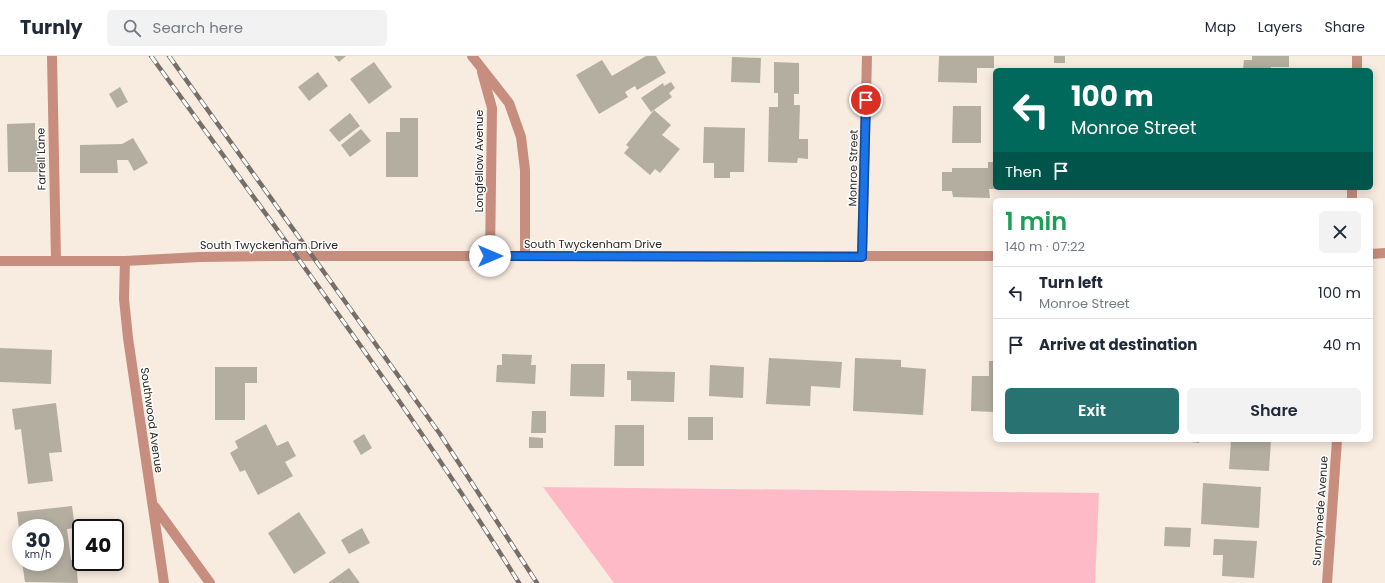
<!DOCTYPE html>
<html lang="en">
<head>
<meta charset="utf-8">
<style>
  :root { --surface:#fff; --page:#f2f2f3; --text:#1f2937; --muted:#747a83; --line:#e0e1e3; --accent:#287372 }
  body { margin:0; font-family:Poppins,sans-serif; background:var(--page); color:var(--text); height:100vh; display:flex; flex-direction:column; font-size:15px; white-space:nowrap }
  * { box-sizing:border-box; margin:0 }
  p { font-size:13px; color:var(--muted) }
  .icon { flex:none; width:22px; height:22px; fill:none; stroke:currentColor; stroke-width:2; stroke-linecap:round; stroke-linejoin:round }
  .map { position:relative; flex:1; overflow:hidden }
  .panel { position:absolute; left:993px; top:142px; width:380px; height:244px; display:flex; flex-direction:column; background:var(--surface); border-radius:6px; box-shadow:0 2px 10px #0003 }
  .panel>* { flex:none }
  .hud { position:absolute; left:993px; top:12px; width:380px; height:122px; border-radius:6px; box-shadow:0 2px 10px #0003; background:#00695c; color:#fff; overflow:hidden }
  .speed { position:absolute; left:12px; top:463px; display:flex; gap:8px; font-size:20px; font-weight:700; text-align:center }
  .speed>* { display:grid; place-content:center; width:52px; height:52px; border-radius:50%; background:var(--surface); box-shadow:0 2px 10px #0003; line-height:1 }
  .speed small { font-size:10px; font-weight:400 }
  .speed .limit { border:2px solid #111; border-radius:6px; background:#fff; color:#111 }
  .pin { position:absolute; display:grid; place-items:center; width:34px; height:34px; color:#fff; margin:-17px; border:2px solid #fff; border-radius:50%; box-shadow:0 1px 4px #0007 }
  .me { position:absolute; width:44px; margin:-22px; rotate:90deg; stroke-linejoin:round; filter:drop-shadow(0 0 3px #0008) }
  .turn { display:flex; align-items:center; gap:14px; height:84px; padding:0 12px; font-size:18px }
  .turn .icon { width:52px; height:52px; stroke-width:2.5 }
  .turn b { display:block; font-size:28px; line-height:34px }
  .then { display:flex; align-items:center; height:38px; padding:0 12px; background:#0003; gap:8px; font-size:15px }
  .round { display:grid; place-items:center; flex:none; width:42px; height:42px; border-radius:6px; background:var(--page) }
  .overview { display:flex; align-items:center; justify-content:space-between; height:68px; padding:0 12px }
  h1 { font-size:24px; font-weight:600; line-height:30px; color:#1e9e55 }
  .button { display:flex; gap:8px; margin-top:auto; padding:8px 12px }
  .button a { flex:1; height:46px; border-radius:6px; background:var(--accent); color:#fff; font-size:16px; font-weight:600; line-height:46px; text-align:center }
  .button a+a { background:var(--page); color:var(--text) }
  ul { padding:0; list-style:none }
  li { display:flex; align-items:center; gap:12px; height:52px; padding:0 12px; border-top:1px solid var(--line) }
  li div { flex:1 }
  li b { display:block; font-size:15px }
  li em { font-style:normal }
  header { display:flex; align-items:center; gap:24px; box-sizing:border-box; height:56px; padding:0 20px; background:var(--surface); border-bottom:1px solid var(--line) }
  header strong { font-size:19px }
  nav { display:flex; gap:22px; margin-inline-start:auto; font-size:14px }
  .search { width:280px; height:36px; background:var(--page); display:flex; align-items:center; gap:10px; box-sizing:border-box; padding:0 14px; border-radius:6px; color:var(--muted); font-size:15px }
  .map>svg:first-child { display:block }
</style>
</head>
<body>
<header>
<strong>Turnly</strong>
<div class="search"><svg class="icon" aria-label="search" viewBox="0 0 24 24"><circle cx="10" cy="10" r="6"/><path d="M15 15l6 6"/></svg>Search here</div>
<nav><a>Map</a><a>Layers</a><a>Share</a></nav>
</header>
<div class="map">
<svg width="1385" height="527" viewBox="0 0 1385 527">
  <rect width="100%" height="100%" fill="#f8ebe0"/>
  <path fill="#febbc7" d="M543,431L1099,437L1095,527H614Z"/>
  <path fill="#b3aea0" d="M334,0H346L339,6Z
    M646,0H656L666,17L637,34L635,30L625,36L628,41L599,58L576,19L602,4L612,20Z
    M939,0H994V12H977V27L938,26Z
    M1054,0H1065V7H1054Z
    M1252,0H1289V11H1271L1270,14H1243L1244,4H1252Z
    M732,1L761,2L760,27L731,26Z
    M374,6L392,31L369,48L350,23Z
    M774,6L799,7V38H794V49H800L799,83H808V103L798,102L797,107L768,106L769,51H778V37H774Z
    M318,16L328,30L309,45L298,31Z
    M671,26L675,32L669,37L672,41L651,56L641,42L663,27L664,30Z
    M120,31L128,46L117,52L109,38Z
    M953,50H981V87H952Z
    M654,54L671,69L662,79L680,93L660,117L655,113L650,119L624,97L629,91L626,89Z
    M350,57L360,70L339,86L329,74Z
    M400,62H418V121H386V76H400Z
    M35,67V84H39V116H8L7,68Z
    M704,71L745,72L744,116H730V122H714V107H703Z
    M361,73L371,85L350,101L341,89Z
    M133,82L148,107L134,115L128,104H117L118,117H80V89L122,88Z
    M988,106H995V133H989L990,142L953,141L952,135H942V116H952V112H988Z
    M0,292L52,294L51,328L0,326Z
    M502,298L532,299L531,309H536L535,328L496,326L497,309H502Z
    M769,302L842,306L840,332L811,330L810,350L766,348Z
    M855,302L901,304V311L926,313L923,359L853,355Z
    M989,305H995V356L971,355L972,320H989Z
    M571,308H605L604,341L570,340Z
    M710,309L744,311L743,342L709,340Z
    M215,311H257V327H245V364H215Z
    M627,315L675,316L674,346L631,345V324H627Z
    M56,347L62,396L49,397L53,425L28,428L21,373L15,374L12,353Z
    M532,355H546V377H531Z
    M688,361H713V384H688Z
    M266,368L277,390L288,385L296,400L285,406L293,420L258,439L245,414L240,416L230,397L238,392L235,385Z
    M615,369H644V410H614Z
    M364,378L372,392L361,399L353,385Z
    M529,381L543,382V392H529Z
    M1174,384H1199V387Z
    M1231,384H1271L1269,415L1229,413Z
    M1203,427L1261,431L1259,472L1201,468Z
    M72,450L75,472L67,473L71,504H76L78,527L25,526L22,506H55V472H21L20,482L17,456Z
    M299,456L326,497L294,518L268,477Z
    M1165,471L1191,472L1190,491L1164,490Z
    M362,472L370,487L349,498L341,484Z
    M1214,483L1257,485L1254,522L1222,520L1223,499H1213Z
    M349,512L360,527H328Z"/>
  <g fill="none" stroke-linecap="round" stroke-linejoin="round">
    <path stroke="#c78d7e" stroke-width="10" d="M52,0L56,205"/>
    <path stroke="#c78d7e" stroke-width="10" d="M1357,0V14
      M1352,144V132
      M862,201L867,0
      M125,205L124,243L128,282L164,527
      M155,451L210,527
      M1327,527L1337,384"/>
    <path stroke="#c78d7e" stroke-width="10" d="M472,0L509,47L521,81L525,114V200
      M482,16L492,52L490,200
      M1371,198L1385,197
      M0,205H125L200,201L277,200H995"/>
    <g stroke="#766e67" stroke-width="4.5">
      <path id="rail" d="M151,0C276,173 406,345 519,527
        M169,0L440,378L537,527"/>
    </g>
    <use href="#rail" stroke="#fff" stroke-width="3" stroke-dasharray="9" stroke-linecap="butt"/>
  </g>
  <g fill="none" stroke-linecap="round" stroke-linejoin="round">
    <g stroke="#114b97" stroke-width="10">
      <path id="route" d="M490,200L862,201L866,44"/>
    </g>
    <use href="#route" stroke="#1a73e8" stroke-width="7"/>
  </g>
  <g text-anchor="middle" stroke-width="3" stroke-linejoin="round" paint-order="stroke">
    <g font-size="11" fill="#2b2622" stroke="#fff">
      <text transform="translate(41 103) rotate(-91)" y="4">Farrell Lane</text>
      <text transform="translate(479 105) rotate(-90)" y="4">Longfellow Avenue</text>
      <text transform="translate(853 112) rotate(-89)" y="4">Monroe Street</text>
      <text x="593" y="192">South Twyckenham Drive</text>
      <text x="269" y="193">South Twyckenham Drive</text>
      <text transform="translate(152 364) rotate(82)" y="4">Southwood Avenue</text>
      <text transform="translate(1320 455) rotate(-86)" y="4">Sunnymede Avenue</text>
    </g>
  </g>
</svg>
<div class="speed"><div>30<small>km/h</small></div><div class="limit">40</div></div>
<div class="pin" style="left:866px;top:44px;background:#d93025"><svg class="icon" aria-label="arrive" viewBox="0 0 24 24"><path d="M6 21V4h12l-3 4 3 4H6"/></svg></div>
<svg class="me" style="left:490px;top:200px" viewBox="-20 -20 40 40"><circle r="19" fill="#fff"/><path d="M0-13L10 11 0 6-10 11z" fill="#1a73e8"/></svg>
<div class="hud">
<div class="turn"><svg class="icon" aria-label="left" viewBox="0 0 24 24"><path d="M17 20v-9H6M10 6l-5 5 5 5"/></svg><div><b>100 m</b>Monroe Street</div></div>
<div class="then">Then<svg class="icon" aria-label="arrive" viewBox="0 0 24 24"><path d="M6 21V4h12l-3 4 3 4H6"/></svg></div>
</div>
<section class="panel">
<div class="overview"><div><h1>1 min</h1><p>140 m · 07:22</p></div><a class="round"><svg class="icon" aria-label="close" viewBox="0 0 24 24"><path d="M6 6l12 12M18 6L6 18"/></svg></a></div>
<ul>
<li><svg class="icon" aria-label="left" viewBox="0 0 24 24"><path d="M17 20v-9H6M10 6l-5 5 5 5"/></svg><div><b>Turn left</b><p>Monroe Street</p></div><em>100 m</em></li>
<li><svg class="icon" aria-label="arrive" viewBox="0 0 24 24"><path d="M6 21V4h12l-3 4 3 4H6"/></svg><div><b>Arrive at destination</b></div><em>40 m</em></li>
</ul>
<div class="button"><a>Exit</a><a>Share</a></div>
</section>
</div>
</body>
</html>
